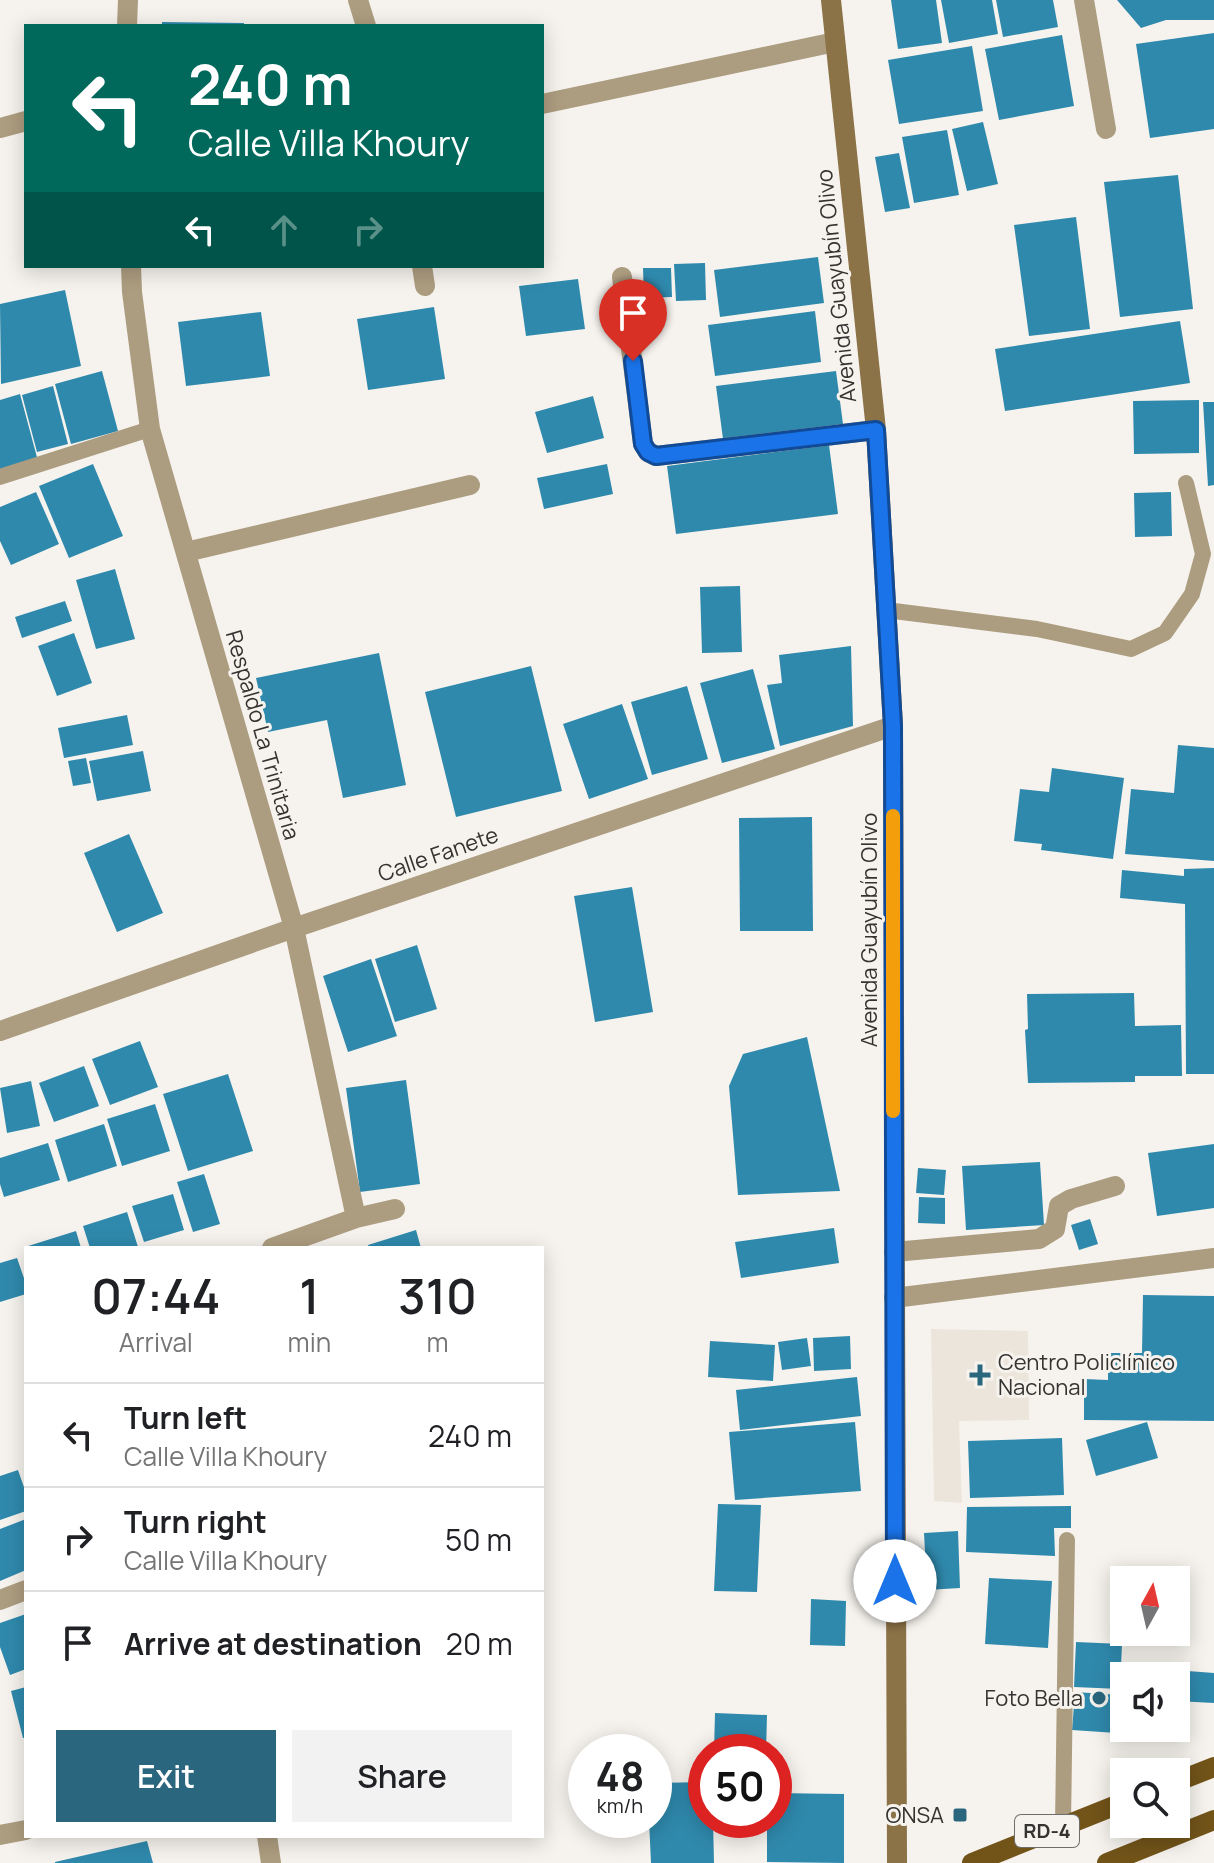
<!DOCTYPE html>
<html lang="en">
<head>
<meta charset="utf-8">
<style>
  :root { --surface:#fff; --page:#f2f2f2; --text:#202124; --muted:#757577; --line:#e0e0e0; --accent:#2a667e }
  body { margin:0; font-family:Manrope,sans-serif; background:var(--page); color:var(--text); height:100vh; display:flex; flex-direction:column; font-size:30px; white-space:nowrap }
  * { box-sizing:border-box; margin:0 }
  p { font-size:26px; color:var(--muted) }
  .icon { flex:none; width:44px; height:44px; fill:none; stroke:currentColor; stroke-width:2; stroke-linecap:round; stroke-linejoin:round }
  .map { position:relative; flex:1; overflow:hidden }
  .panel { position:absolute; left:24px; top:1246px; width:520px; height:592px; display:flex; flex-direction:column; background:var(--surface); border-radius:0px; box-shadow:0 4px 20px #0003 }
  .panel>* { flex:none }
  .guide { position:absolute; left:24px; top:24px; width:520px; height:244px; border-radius:0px; box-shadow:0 4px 20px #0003; background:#00695c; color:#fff; overflow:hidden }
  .needle { width:52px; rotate:8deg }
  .fabs { position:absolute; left:1110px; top:1566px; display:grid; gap:16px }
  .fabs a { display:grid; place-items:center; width:80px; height:80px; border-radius:0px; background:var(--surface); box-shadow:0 4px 20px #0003; font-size:40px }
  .speed { position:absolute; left:568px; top:1734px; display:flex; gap:16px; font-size:40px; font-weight:700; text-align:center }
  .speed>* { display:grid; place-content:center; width:104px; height:104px; border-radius:50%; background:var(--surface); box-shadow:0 4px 20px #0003; line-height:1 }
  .speed small { font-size:20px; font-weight:400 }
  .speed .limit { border:12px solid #d22; background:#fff; color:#111 }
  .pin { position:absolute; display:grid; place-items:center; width:68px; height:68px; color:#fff; margin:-82px -34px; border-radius:50% 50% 50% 0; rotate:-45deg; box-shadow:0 0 8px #0007 }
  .pin .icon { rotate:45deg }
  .me { position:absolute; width:88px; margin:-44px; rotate:0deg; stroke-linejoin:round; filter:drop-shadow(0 0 6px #0008) }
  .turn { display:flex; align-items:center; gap:28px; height:168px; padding:0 32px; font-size:36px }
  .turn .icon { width:104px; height:104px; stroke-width:2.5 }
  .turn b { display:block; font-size:56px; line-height:68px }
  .lanes { display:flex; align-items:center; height:76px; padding:0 32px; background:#0003; justify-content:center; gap:40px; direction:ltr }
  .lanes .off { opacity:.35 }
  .eta { display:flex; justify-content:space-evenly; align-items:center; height:136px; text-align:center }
  .eta b { font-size:48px; font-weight:600; line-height:56px }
  .button { display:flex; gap:16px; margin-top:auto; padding:16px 32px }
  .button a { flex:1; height:92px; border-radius:0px; background:var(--accent); color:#fff; font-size:32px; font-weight:600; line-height:92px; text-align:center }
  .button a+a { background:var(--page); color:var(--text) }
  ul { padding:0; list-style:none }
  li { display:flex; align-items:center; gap:24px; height:104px; padding:0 32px; border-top:2px solid var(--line) }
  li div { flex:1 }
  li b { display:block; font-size:30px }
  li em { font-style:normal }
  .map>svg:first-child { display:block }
</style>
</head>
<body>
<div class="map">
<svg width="1214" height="1863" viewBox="0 0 1214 1863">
  <rect width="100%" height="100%" fill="#f6f3ee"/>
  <path fill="#ece5db" d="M931,1329L1028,1331L1029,1420L959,1421L962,1503L934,1501Z"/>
  <path fill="#2f89ac" d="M891,0H936L942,43L898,49Z
    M941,0H992L998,34L949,43Z
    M996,0H1053L1058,27L1003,37Z
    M1117,0H1214V20H1166L1141,28Z
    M162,22L244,23V26H162Z
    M1214,33V129L1150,138L1136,44Z
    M1062,35L1074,106L999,120L985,49Z
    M972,46L983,111L899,124L888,60Z
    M983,122L998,184L967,191L952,129Z
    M947,130L959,195L914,203L902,137Z
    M899,153L910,208L885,212L875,157Z
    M1178,175L1193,309L1120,317L1104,182Z
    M1076,217L1090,329L1029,336L1014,225Z
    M818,257L824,303L720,317L714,270Z
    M705,263L706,300L676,301L674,264Z
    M643,268H671L672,297L644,298Z
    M578,279L585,329L526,336L519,286Z
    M65,290L81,366L1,384L0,304Z
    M434,307L445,379L368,390L357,319Z
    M815,311L821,362L715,376L708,325Z
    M261,312L270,376L186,386L178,322Z
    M1180,321L1190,383L1005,411L995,349Z
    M102,371L118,431L71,444L55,384Z
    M836,371L843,424L723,439L716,386Z
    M53,386L68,444L37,452L22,395Z
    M20,394L38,461L0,472V400Z
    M593,396L604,438L547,453L535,412Z
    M1199,400V453L1134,454L1133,401Z
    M1203,402H1214V485L1208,486Z
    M829,445L838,514L676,534L667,466Z
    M93,464L123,536L69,558L39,486Z
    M607,464L613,494L544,509L537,478Z
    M36,492L59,544L11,565L0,541V507Z
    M1171,492L1172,536L1135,537L1134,493Z
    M115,569L135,639L96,649L76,580Z
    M740,586L742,652L702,653L700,587Z
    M65,601L72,621L22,638L15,617Z
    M74,633L92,683L57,696L38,646Z
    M851,646L853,726L780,746L767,685L782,683L779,655Z
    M379,653L406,785L343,798L327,720L268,732L256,678Z
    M531,666L562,791L456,817L425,692Z
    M753,669L775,749L722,763L700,683Z
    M687,686L708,759L652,775L631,702Z
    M622,704L648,779L589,799L563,724Z
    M127,715L133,745L64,758L58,728Z
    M1178,745L1214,748V861L1125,854L1131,789L1174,793Z
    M143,751L151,791L97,801L89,761Z
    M86,758L91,783L73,786L68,761Z
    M1052,768L1124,778L1113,859L1041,850L1042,844L1014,841L1020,789L1049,792Z
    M812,817L813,931H740L739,818Z
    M129,834L163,913L117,932L84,853Z
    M1214,868V1074H1186L1185,904L1120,898L1122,870L1184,876V869Z
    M632,887L653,1012L595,1022L574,896Z
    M417,945L437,1009L395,1022L375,959Z
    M371,959L397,1036L348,1052L323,976Z
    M1134,993L1135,1026L1181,1025L1182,1076H1135V1082L1028,1083L1025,1030L1028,1029L1027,994Z
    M807,1037L840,1191L738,1195L729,1086L743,1054Z
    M140,1041L158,1087L110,1105L92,1059Z
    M84,1066L99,1106L54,1122L39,1083Z
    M228,1074L253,1151L188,1171L163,1094Z
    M406,1080L420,1184L360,1192L346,1088Z
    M31,1081L40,1126L7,1133L0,1088Z
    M155,1104L170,1151L122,1166L107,1119Z
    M104,1124L117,1166L68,1182L55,1140Z
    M48,1143L60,1180L4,1197L0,1184V1158Z
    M1214,1144V1208L1157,1216L1148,1153Z
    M1040,1162L1044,1225L966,1230L962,1166Z
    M918,1168L946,1170L944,1195L916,1193Z
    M204,1174L220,1224L193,1232L177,1182Z
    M173,1194L184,1230L144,1242L132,1206Z
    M919,1197L945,1198V1224L918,1223Z
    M127,1212L138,1247L90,1248L83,1226Z
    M1090,1219L1098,1244L1079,1250L1071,1225Z
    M834,1228L839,1263L741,1278L735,1242Z
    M416,1230L421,1248H369L368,1245Z
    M76,1231L81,1248H25V1247Z
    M17,1258L26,1284V1294L0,1302V1263Z
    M1143,1295L1214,1296V1421L1084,1420V1379L1108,1380V1353H1142Z
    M850,1336L851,1369L814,1371L813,1338Z
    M807,1338L811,1366L782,1370L778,1342Z
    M710,1341L775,1345L773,1381L708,1377Z
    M857,1377L861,1416L740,1430L736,1390Z
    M855,1422L861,1491L735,1500L729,1432Z
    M1147,1422L1158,1458L1096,1476L1086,1440Z
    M1062,1438L1064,1495L970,1498L968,1441Z
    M18,1470L26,1493V1511L0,1520V1476Z
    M718,1504L761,1505L757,1592L714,1591Z
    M1071,1506V1528H1054L1055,1556L966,1552L967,1507Z
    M26,1519V1570L0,1581V1529Z
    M958,1531L960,1588L927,1590L924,1533Z
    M989,1578L1052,1581L1048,1648L985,1644Z
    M811,1599L846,1601L845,1646L810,1645Z
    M26,1614V1669L10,1675L0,1647V1623Z
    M1076,1642L1122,1644L1120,1689L1074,1687Z
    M1122,1666L1214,1673V1703L1176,1701V1676H1124V1728H1131V1734L1072,1730L1075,1692L1120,1695Z
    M26,1687V1738H23L11,1691Z
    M715,1713L767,1715L766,1752H714Z
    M706,1782V1820H713L714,1863H651L649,1820H654V1783Z
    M774,1793L844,1794V1863L767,1862V1820H774Z
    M147,1841L153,1863H55V1862Z"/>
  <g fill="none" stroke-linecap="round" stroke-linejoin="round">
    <path stroke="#ad9d80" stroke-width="16" d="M0,477L150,429
      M886,610L1037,629L1131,649L1165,633L1192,594L1203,554L1186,483
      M1063,1825L1067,1540"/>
    <path stroke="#ad9d80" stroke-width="20" d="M358,0L366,26
      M1084,0L1106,129
      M127,26L128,0
      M542,104L835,42
      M0,128L26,121
      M131,266L132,292L150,429L294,928L356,1218
      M422,266L425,286
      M622,277L643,444L648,452L656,456L876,430
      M186,552L470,485
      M0,1031L294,928L893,726
      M272,1248L356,1218L395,1209
      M894,1252L1039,1239L1055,1229L1059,1206L1071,1199L1115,1186
      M894,1298L1214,1258
      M0,1600L26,1590
      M0,1835L26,1830
      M267,1836L271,1863"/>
    <path stroke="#8b7247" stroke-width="20" d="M831,0L876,430L893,726L897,1863"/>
    <path stroke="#725419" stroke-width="20" d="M1176,1782L1214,1767
      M972,1863L1124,1802
      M1107,1863L1214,1820"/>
  </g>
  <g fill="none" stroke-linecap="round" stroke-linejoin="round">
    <g stroke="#114b97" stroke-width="20">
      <path id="route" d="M633,361L643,444L648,452L656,456L876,430L893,726L895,1581"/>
    </g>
    <use href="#route" stroke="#1a73e8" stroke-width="14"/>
    <path stroke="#f59e0b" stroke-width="14" d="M893,816V1111"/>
  </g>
  <g fill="#2a667e" stroke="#f6f3ee" stroke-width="3">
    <path d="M976 1363h8v8h8v8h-8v8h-8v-8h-8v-8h8z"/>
    <circle cx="1099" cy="1698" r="8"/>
    <rect x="952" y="1807" width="16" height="16" rx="4"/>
  </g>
  <g text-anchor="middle" stroke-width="6" stroke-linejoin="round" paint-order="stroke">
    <rect fill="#f6f3ee" stroke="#6f6d6a" stroke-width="2" x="1015" y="1815" width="64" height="32" rx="6"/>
    <g font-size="20" font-weight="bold" fill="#353332">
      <text x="1047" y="1838">RD-4</text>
    </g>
    <g font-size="22" fill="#353332" stroke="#f6f3ee">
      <text transform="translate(836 286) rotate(-96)" y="8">Avenida Guayubín Olivo</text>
      <text transform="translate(263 735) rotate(74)" y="8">Respaldo La Trinitaria</text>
      <text transform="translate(438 854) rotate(-19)" y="8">Calle Fanete</text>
      <text transform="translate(869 930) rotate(-90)" y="8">Avenida Guayubín Olivo</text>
    </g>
    <g font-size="22" fill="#353332" stroke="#f6f3ee" text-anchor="end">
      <text x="998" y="1370" text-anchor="start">Centro Policlínico<tspan x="998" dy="25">Nacional</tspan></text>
      <text x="1083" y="1706">Foto Bella</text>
      <text x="944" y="1823">ONSA</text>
    </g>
  </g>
</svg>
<div class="fabs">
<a><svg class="needle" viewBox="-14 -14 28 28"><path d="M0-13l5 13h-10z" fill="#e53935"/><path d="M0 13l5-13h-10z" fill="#757577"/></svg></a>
<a><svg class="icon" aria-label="sound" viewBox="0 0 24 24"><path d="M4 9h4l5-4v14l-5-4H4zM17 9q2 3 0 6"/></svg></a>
<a><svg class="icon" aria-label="search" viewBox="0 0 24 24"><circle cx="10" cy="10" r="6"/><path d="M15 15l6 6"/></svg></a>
</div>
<div class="speed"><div>48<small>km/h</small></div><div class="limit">50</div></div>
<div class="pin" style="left:633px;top:361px;background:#d93025"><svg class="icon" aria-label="arrive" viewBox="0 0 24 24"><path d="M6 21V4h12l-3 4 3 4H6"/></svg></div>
<svg class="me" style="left:895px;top:1581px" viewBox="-20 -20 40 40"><circle r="19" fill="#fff"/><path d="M0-13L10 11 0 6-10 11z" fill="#1a73e8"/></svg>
<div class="guide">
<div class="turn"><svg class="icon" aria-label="left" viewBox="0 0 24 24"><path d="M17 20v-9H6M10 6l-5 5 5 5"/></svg><div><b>240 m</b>Calle Villa Khoury</div></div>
<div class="lanes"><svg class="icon" aria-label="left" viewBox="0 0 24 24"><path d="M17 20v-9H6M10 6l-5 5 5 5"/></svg><svg class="icon off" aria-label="ahead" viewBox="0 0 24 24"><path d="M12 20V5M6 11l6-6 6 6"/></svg><svg class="icon off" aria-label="right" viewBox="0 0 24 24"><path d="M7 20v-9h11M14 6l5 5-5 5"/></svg></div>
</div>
<section class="panel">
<div class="eta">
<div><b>07:44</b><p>Arrival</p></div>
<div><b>1</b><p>min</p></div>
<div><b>310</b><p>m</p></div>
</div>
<ul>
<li><svg class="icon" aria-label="left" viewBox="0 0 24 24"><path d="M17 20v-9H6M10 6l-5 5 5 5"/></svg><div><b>Turn left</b><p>Calle Villa Khoury</p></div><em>240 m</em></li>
<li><svg class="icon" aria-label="right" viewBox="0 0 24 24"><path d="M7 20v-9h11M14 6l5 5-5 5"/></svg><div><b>Turn right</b><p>Calle Villa Khoury</p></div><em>50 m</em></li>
<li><svg class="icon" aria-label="arrive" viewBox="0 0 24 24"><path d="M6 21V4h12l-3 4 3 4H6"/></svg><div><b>Arrive at destination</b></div><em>20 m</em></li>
</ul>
<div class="button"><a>Exit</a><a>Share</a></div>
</section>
</div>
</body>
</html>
